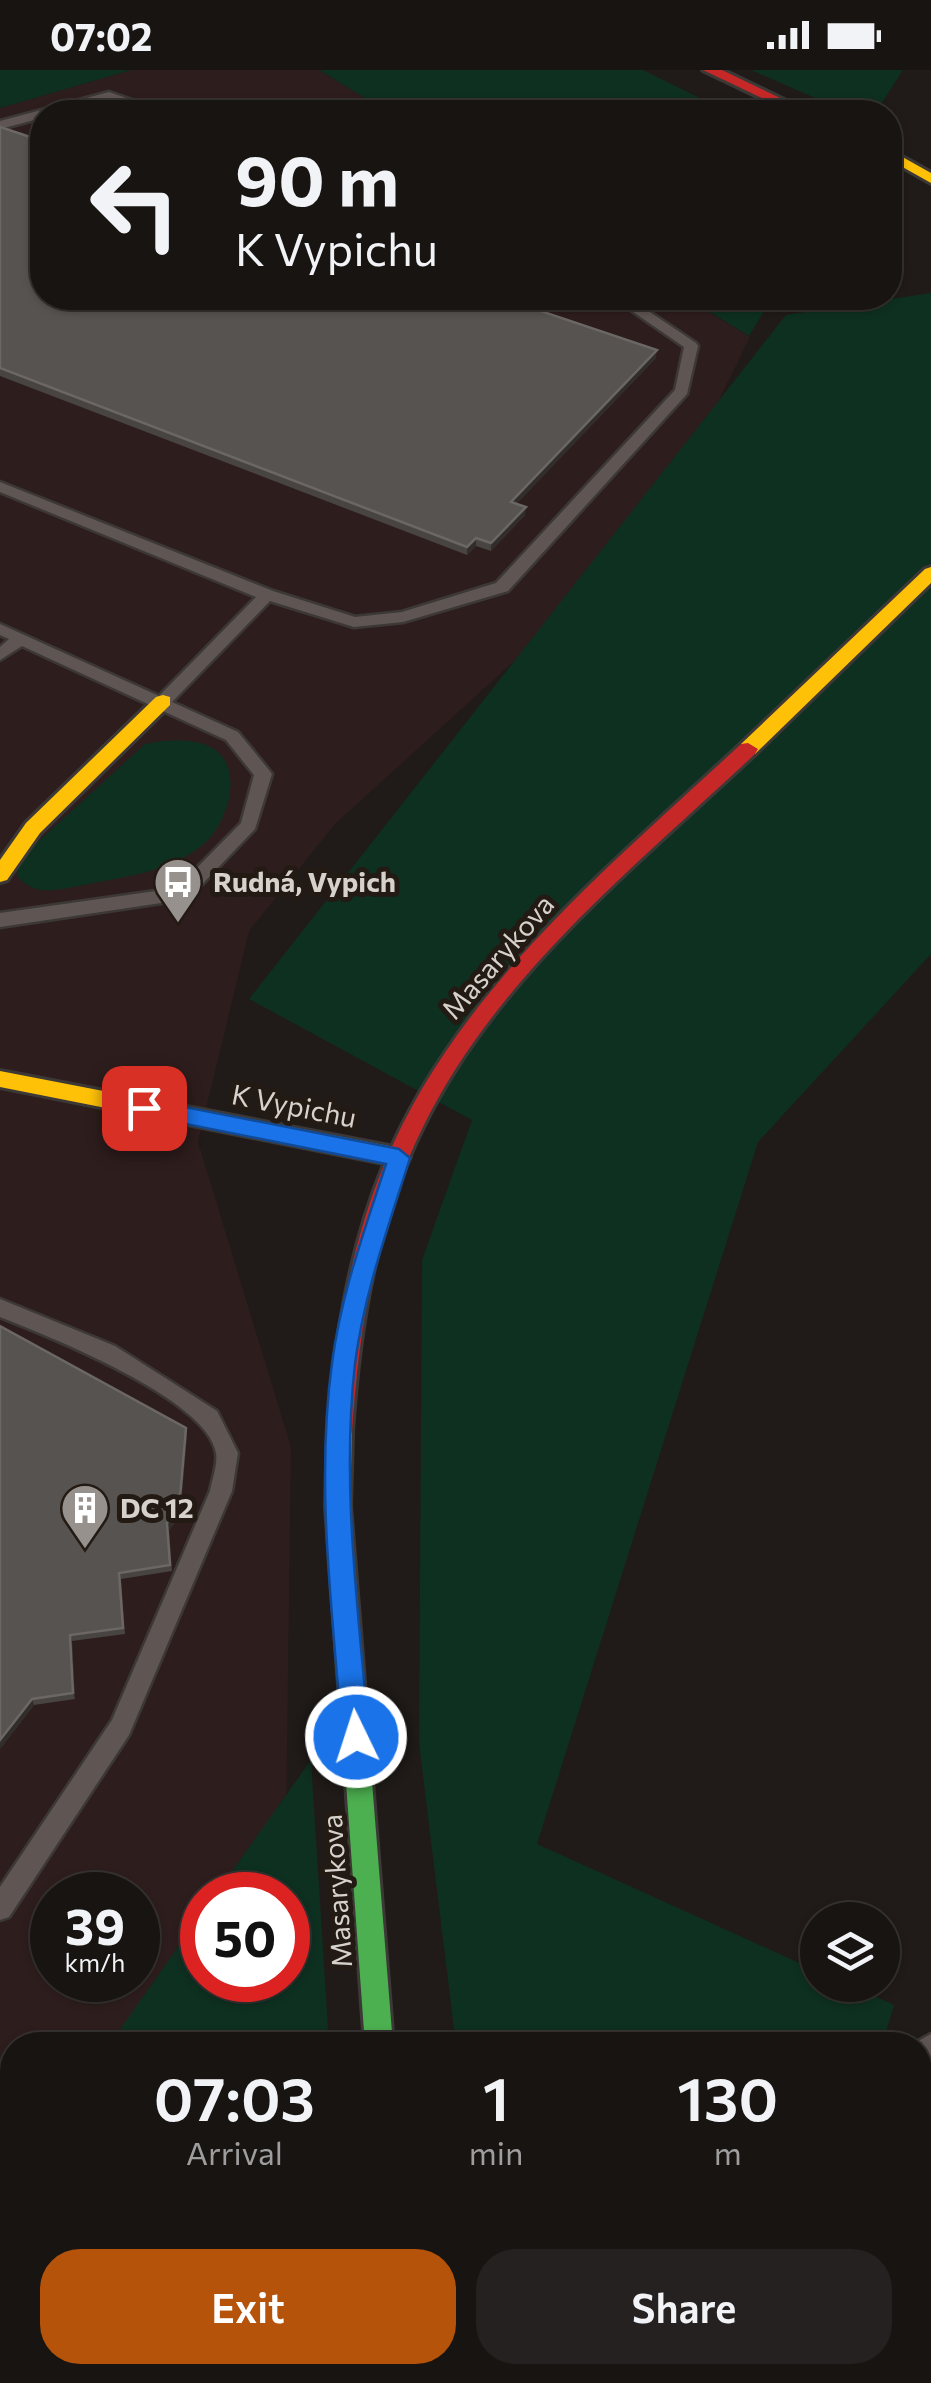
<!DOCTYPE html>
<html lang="en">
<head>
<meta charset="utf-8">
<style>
  :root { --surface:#181412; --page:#252120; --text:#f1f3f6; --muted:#9f9e9f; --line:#363332; --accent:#b45309 }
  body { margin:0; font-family:Commissioner,sans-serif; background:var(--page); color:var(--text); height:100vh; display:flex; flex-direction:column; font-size:38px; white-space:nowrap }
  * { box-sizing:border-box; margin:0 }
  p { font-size:32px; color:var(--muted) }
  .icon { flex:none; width:55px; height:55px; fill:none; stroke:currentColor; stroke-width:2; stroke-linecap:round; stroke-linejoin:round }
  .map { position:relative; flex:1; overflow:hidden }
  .details { position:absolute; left:0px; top:1962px; width:932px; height:352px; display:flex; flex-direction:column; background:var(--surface); border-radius:40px 40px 0 0; box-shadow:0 2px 8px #0004,0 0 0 2px var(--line) }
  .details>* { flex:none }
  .banner { position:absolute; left:30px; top:30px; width:872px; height:210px; border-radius:40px; box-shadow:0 2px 8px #0004,0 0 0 2px var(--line); background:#181412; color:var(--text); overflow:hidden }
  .buttons { position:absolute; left:800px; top:1832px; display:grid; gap:20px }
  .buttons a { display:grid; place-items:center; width:100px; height:100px; border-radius:50%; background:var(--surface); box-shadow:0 2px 8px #0004,0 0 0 2px var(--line); font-size:50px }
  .speed { position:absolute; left:30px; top:1802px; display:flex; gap:20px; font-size:50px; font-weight:700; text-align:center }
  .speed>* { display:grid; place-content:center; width:130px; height:130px; border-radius:50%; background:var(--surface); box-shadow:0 2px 8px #0004,0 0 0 2px var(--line); line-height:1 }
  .speed small { font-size:25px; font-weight:400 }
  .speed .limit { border:15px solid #d22; background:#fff; color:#111 }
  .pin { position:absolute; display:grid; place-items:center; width:85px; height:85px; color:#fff; margin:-42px; border-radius:20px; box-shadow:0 5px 15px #0006 }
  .me { position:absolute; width:110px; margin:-55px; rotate:356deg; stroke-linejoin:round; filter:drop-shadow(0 0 8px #0008) }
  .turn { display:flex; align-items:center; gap:35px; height:210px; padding:0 40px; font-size:45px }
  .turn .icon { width:130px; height:130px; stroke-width:2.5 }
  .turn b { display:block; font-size:70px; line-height:85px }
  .eta { display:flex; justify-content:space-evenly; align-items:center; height:170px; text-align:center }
  .eta b { font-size:60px; font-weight:600; line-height:70px }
  .cta { display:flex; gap:20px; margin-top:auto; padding:20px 40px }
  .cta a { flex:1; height:115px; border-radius:40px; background:var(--accent); color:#fff; font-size:40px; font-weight:600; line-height:115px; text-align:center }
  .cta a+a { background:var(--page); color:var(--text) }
  .status { display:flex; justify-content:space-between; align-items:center; height:70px; padding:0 50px; background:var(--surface); direction:ltr }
  .status svg { height:28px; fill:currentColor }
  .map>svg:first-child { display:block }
</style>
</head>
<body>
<div class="status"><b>07:02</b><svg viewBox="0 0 49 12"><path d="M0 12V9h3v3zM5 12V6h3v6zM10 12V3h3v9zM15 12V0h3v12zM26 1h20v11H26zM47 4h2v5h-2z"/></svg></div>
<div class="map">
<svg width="931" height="2313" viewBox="0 0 931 2313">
  <rect width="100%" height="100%" fill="#201b18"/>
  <path fill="#2e1d1d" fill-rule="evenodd" d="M131,0H319L388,42H42V228H686L750,267L680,409L613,501L335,754L249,861L198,1072L291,1377L285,1825H202V1910L283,1975H12V2302H278L0,2313V38ZM52,1825H138V1910H52Z"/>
  <path fill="#0e3020" d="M0,0H131L0,38Z
    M319,0H643L728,42H388Z
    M751,0H903L876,42H847Z
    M931,223V884L758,1072L537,1774L817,1901L818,1915H849L894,1935L882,1975H456L419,1673L422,1190L472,1050L249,929L786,245Z
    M687,228H772L749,266Z
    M161,671C178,670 199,669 214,679C245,700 227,754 204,774C171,801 129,806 89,814C63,818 37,829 18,807V790L145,674Z
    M311,1690L329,1975H109L202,1843V1910H288V1825H215Z
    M12,2111V2302H349L350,2313H0V2129Z"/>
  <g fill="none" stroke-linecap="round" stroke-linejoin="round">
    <g stroke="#3c3836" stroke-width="5">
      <path id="lane" d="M109,22L167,42C146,43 125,29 105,31C84,33 65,42 42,42V48L0,59V51Z
        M613,228H629L696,273L698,276L687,324L508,521L403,552L354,557L270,531L172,632L238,662L269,700L272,704L255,759L188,829L0,857V843L177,818L241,753L254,705L226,670L22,576L0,590V577L9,569L0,565V554L159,626L256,527L0,422V412L273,521L355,547L402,542L496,513L675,320L684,277Z
        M0,1229L115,1276L217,1341L238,1383L232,1421L129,1665L9,1847L0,1850V1817L112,1650L210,1421C212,1410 218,1394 216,1383C208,1329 48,1266 0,1247Z"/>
    </g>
    <g stroke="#3c3836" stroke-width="5">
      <path id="street" d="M931,1964V2043L920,2048V1975H911Z
        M566,2302H665L670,2313H570Z
        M798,2302H853L851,2313H795Z"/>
    </g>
    <g stroke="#3c3836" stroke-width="6">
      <path id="fast" d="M340,1352L348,1355L352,1362L350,1436L393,1975H365L326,1436L328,1362L332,1355Z
        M389,2302H419V2313H389Z"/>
    </g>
    <g stroke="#3c3836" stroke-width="6">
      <path id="slow" d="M890,80L931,103V113L890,90Z
        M931,497V513L755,684H741V674L925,499Z
        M163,625L170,627V635L40,763L7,810L0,812V790L26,753L156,627Z
        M0,1001L399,1078L407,1081L410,1087L407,1093L399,1096L0,1017Z"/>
    </g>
    <g stroke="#3c3836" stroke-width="6">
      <path id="jam" d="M703,0H722L809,42H791Z
        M748,673L758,679L755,684C636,796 498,905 424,1055C376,1150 359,1256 352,1362L348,1369L340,1372L332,1369L328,1362C335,1271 349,1180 384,1095C456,921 607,799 741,674Z"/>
    </g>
    <use href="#lane" fill="#5f5653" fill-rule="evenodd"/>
    <use href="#street" fill="#5f5653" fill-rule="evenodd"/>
    <use href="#fast" fill="#4caf50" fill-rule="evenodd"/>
    <use href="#slow" fill="#ffc107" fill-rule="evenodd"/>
    <use href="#jam" fill="#c62828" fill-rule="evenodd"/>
  </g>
  <path fill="#484441" d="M0,57L656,288L516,434L525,445L491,481L476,476L467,485L0,306Z
    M186,1358L187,1365L180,1446L169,1460L172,1501L121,1509L125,1564L72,1571L75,1629L34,1635L0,1679Z"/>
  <path fill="#312d2b" d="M657,280L656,288L511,440V432Z
    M526,437L525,445L491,481V473Z
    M476,468V476L467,485V477Z
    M186,1358L187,1365L180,1446L169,1460L172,1501L167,1453Z
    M70,1565L72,1571L75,1629L73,1623Z
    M32,1629L34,1635L0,1679V1670Z"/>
  <path fill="#575350" stroke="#6b6764" stroke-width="2.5" d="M0,57L42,71V228H502L657,280L511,432L526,437L491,473L476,468L467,477L0,298Z
    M0,1256L186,1358L179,1439L167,1453L170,1495L119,1503L123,1558L70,1565L73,1623L32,1629L0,1670Z"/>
  <path fill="#1a73e8" stroke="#114b97" stroke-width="2.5" d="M144,1029L399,1079L410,1088C389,1155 364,1223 355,1294C341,1418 359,1543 369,1667L365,1676L356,1680L346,1676L342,1667C333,1543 315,1417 332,1293C341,1224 365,1159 386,1094L136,1044L133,1038Z"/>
  <defs>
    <g id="bus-pin" transform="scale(2.5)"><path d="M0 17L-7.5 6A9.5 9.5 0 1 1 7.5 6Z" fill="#97918d" stroke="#231a14"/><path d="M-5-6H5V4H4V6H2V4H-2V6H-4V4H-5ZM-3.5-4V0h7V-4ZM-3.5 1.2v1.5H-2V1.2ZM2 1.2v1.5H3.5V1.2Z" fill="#fff"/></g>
    <g id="building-pin" transform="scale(2.5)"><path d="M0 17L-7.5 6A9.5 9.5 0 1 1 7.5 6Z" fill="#97918d" stroke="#231a14"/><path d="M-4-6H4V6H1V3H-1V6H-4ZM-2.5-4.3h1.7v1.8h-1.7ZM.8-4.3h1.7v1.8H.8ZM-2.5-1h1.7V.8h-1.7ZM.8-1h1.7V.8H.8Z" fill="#fff"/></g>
  </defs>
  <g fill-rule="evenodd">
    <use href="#bus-pin" x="178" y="812"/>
    <use href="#building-pin" x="85" y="1438"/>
  </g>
  <g text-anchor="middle" stroke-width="10" stroke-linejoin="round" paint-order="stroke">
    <g font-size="28" font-weight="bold" fill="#d7d1cc" stroke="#231a14" text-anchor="start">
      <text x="213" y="822">Rudná, Vypich</text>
      <text x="120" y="1448">DC 12</text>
    </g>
    <g font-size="28" fill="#d7d1cc" stroke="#231a14">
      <text transform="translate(498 887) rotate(-49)" y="10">Masarykova</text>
      <text transform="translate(294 1036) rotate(11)" y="10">K Vypichu</text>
      <text transform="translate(337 1821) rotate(-94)" y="10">Masarykova</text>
    </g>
  </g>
</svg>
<div class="buttons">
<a><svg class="icon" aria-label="layers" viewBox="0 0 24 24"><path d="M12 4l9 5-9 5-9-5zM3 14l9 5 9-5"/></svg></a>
</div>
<div class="speed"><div>39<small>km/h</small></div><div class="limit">50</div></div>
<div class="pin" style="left:144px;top:1038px;background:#d93025"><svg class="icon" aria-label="arrive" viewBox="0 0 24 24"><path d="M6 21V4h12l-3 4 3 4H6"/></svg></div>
<svg class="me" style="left:356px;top:1667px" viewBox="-20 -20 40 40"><circle r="17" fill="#1a73e8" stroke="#fff" stroke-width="3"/><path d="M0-11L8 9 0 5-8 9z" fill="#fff"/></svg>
<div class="banner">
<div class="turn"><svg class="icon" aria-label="left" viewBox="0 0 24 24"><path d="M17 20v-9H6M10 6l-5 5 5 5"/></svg><div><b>90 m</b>K Vypichu</div></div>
</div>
<section class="details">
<div class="eta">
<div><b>07:03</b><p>Arrival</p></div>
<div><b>1</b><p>min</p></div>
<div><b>130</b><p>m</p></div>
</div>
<div class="cta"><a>Exit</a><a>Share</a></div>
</section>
</div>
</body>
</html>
